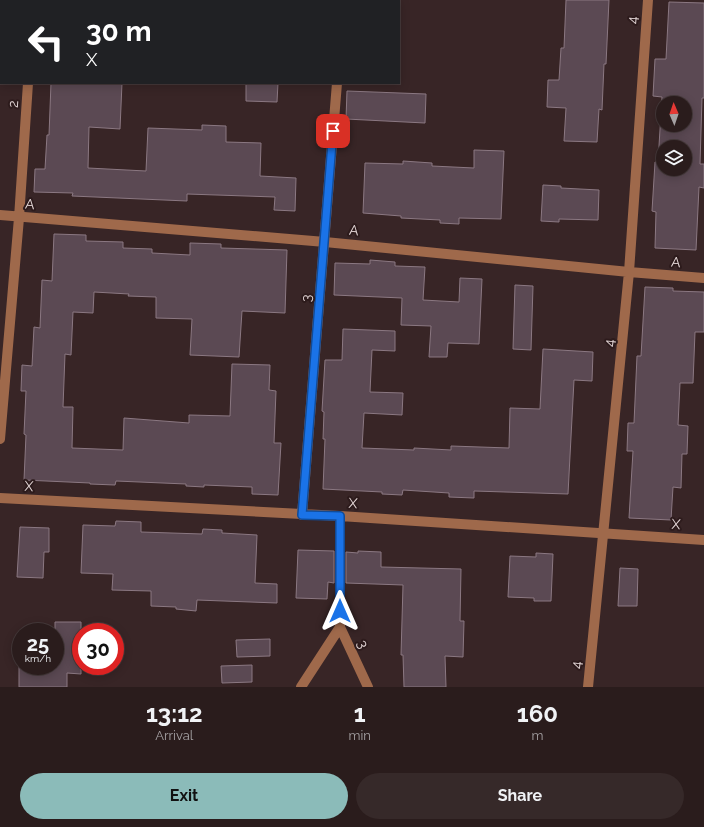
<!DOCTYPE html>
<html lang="en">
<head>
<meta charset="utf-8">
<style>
  :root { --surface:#2a1c1c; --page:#362929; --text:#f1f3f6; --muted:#a5a1a3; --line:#463a3b; --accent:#8bbbb9 }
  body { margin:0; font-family:Raleway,sans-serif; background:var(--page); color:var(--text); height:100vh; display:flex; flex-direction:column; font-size:15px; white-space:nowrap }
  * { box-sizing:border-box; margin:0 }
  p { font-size:13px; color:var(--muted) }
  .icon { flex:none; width:22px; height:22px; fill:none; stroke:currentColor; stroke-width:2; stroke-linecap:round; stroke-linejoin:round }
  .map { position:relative; height:687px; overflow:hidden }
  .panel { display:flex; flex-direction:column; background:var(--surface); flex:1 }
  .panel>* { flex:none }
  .hud { position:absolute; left:0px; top:0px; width:400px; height:84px; box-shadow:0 2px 10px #0003,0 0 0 1px var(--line); background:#202124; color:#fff; overflow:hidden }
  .needle { width:26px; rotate:358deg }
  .tools { position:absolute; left:656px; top:96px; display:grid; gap:8px }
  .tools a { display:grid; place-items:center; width:36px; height:36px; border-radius:50%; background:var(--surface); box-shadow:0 2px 10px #0003,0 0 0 1px var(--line); font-size:20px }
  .speed { position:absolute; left:12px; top:623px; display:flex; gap:8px; font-size:20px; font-weight:700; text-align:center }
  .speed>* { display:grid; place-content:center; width:52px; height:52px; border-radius:50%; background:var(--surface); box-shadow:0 2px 10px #0003,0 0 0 1px var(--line); line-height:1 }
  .speed small { font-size:10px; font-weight:400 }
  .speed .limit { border:6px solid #d22; background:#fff; color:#111 }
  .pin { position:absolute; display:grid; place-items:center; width:34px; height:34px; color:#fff; margin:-17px; border-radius:8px; box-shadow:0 2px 6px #0006 }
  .me { position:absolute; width:44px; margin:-22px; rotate:0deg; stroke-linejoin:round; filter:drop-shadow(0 0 3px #0008) }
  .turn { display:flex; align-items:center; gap:14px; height:84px; padding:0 20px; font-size:18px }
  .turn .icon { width:52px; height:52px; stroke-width:2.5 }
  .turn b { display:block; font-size:28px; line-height:34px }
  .eta { display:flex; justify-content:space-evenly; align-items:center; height:68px; text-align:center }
  .eta b { font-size:24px; font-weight:700; line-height:28px }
  .primary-button { display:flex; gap:8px; margin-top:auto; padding:8px 20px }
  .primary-button a { flex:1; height:46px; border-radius:24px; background:var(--accent); color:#111; font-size:16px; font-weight:700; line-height:46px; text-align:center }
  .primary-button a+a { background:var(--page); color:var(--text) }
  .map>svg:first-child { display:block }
</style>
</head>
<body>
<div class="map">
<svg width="704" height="687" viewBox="0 0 704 687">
  <rect width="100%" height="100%" fill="#382526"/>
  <path fill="#5b4953" stroke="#8b7882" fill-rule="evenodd" d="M566,0H609L606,64H604L602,110L599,109L597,142L564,141L566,108L547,107L548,80H559L561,48H564Z
    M669,2L704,3V98H702L700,164H704V188L699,187L696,250L655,248L656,212L652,211L655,162H658L662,97L653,96L655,59H666ZM663,103H685V125H663ZM663,147H685V169H663Z
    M51,83H122L120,129L89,127L88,168L146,171L148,128L202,130V125L226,126V142L261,143L260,176L296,178L295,211L274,210L275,197L187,194V201L72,196L73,193L34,192L35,169H45L47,135H49Z
    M246,83H278L277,102L246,101Z
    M347,91L426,94L425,123L346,119Z
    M474,150L504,151L501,219L459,218V224L440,223V220L401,218V216L363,213L365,163L403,164V161L432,163V166L474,168Z
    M543,185L561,186V188L599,190L598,220L559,219V222L541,221Z
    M54,234L86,235V241L123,242V248L152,249V253L190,255V243L221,244V248L287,250L285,313L242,311L239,357L190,355L192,319L156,318V297L128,296L129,294L94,292L93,313L73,312L71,355L65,354L63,407H73L72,448L123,450L124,418L189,423V415L230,416L232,364L270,365L269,390L276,391L274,443H281L278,495L252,494V487L204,485V487L186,486V484L116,481L115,485L90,484V483L24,480L26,435L24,434L26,391H21L22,365L32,366L34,327L40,328L42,280L52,281Z
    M370,260L395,262V266L425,267L423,300L459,302L460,278L482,279L479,344L448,343L447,357H429L431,326L401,325L402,298L334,295L335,263L370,264Z
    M515,285L533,286L531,350L513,349Z
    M645,287L673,288V291L704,292V332H695L693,383H680L678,425L688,426L687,454H682L681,488L673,487L671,520L629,518L633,451H627L628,423H634L637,356H641Z
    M343,329L395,331V351L372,350L370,392L403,393L402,415L364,413L362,448L414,450V448L451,450V446L509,448L510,408L540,409L543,349L593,352L592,381L574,380L568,494L474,491V498L449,497V493L403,490L402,495L382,494V492L323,489L325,439H323L324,412L322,411L325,360H342Z
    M116,521L141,522V532L202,534L203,529L222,530V533L257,535L255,583L277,584V603L197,600L196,611L176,609V607L151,606V591L112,590L113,574L81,573L83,525L115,526Z
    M20,527L49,528V552H44L43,578L17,577Z
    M298,550L334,551V583L328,582L327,599L296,598Z
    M358,551L381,552V567L461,569L460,621H464L463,657L445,656L446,687H404L403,655H401L403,585L346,583V552L358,553Z
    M536,553L553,554L551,601H534V598L508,597L510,556L536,557Z
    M620,568L638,569L637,606H618Z
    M55,622H81V674L67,673V687H19V666H55Z
    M270,639V656L237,657L236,640Z
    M252,665V682L222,683L221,666Z"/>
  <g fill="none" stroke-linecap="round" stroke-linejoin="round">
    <path stroke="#9f694b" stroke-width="10" d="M34,1V0
      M343,1V0
      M0,215L325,242L629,272L704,278
      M0,439L19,218L28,83
      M0,498L340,516L704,540
      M302,515L337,83
      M340,516V627L368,687
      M301,687L340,627
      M588,687L629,272L648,0"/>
  </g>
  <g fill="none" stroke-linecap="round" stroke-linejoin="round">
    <g stroke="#114b97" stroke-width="10">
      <path id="route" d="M333,131L302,515L340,516V611"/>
    </g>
    <use href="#route" stroke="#1a73e8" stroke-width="7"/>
  </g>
  <g text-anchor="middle" stroke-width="4" stroke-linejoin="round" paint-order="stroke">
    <g font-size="14" fill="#e9dcdc" stroke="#2d1b1c">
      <text transform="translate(632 20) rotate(-86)" y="5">4</text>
      <text transform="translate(13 104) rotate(-86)" y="5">2</text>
      <text transform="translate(30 204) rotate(5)" y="5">A</text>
      <text transform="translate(354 230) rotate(6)" y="5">A</text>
      <text transform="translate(676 262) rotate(5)" y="5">A</text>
      <text transform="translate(306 298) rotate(-85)" y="5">3</text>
      <text transform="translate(609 343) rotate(-84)" y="5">4</text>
      <text transform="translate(29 486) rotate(3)" y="5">X</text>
      <text transform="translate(353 503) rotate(4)" y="5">X</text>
      <text transform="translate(676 524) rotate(4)" y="5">X</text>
      <text transform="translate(363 644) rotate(65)" y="5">3</text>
      <text transform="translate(576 665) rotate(-84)" y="5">4</text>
    </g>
  </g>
</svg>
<div class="tools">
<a><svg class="needle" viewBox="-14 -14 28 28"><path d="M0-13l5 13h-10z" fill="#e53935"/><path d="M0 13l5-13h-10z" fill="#a5a1a3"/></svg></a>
<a><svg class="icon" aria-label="layers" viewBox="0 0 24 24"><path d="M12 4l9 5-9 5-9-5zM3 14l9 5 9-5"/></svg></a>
</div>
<div class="speed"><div>25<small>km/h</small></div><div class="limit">30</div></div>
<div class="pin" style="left:333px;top:131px;background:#d93025"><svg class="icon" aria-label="arrive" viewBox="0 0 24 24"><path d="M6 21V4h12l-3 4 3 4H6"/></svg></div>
<svg class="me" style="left:340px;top:611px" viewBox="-20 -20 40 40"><path d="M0-17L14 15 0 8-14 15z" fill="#1a73e8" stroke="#fff" stroke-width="4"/></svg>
<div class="hud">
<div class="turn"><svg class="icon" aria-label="left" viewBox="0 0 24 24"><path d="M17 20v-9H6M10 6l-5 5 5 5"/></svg><div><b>30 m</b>X</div></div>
</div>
</div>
<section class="panel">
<div class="eta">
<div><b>13:12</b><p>Arrival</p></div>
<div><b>1</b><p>min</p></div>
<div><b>160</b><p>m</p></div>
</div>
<div class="primary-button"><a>Exit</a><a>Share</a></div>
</section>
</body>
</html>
